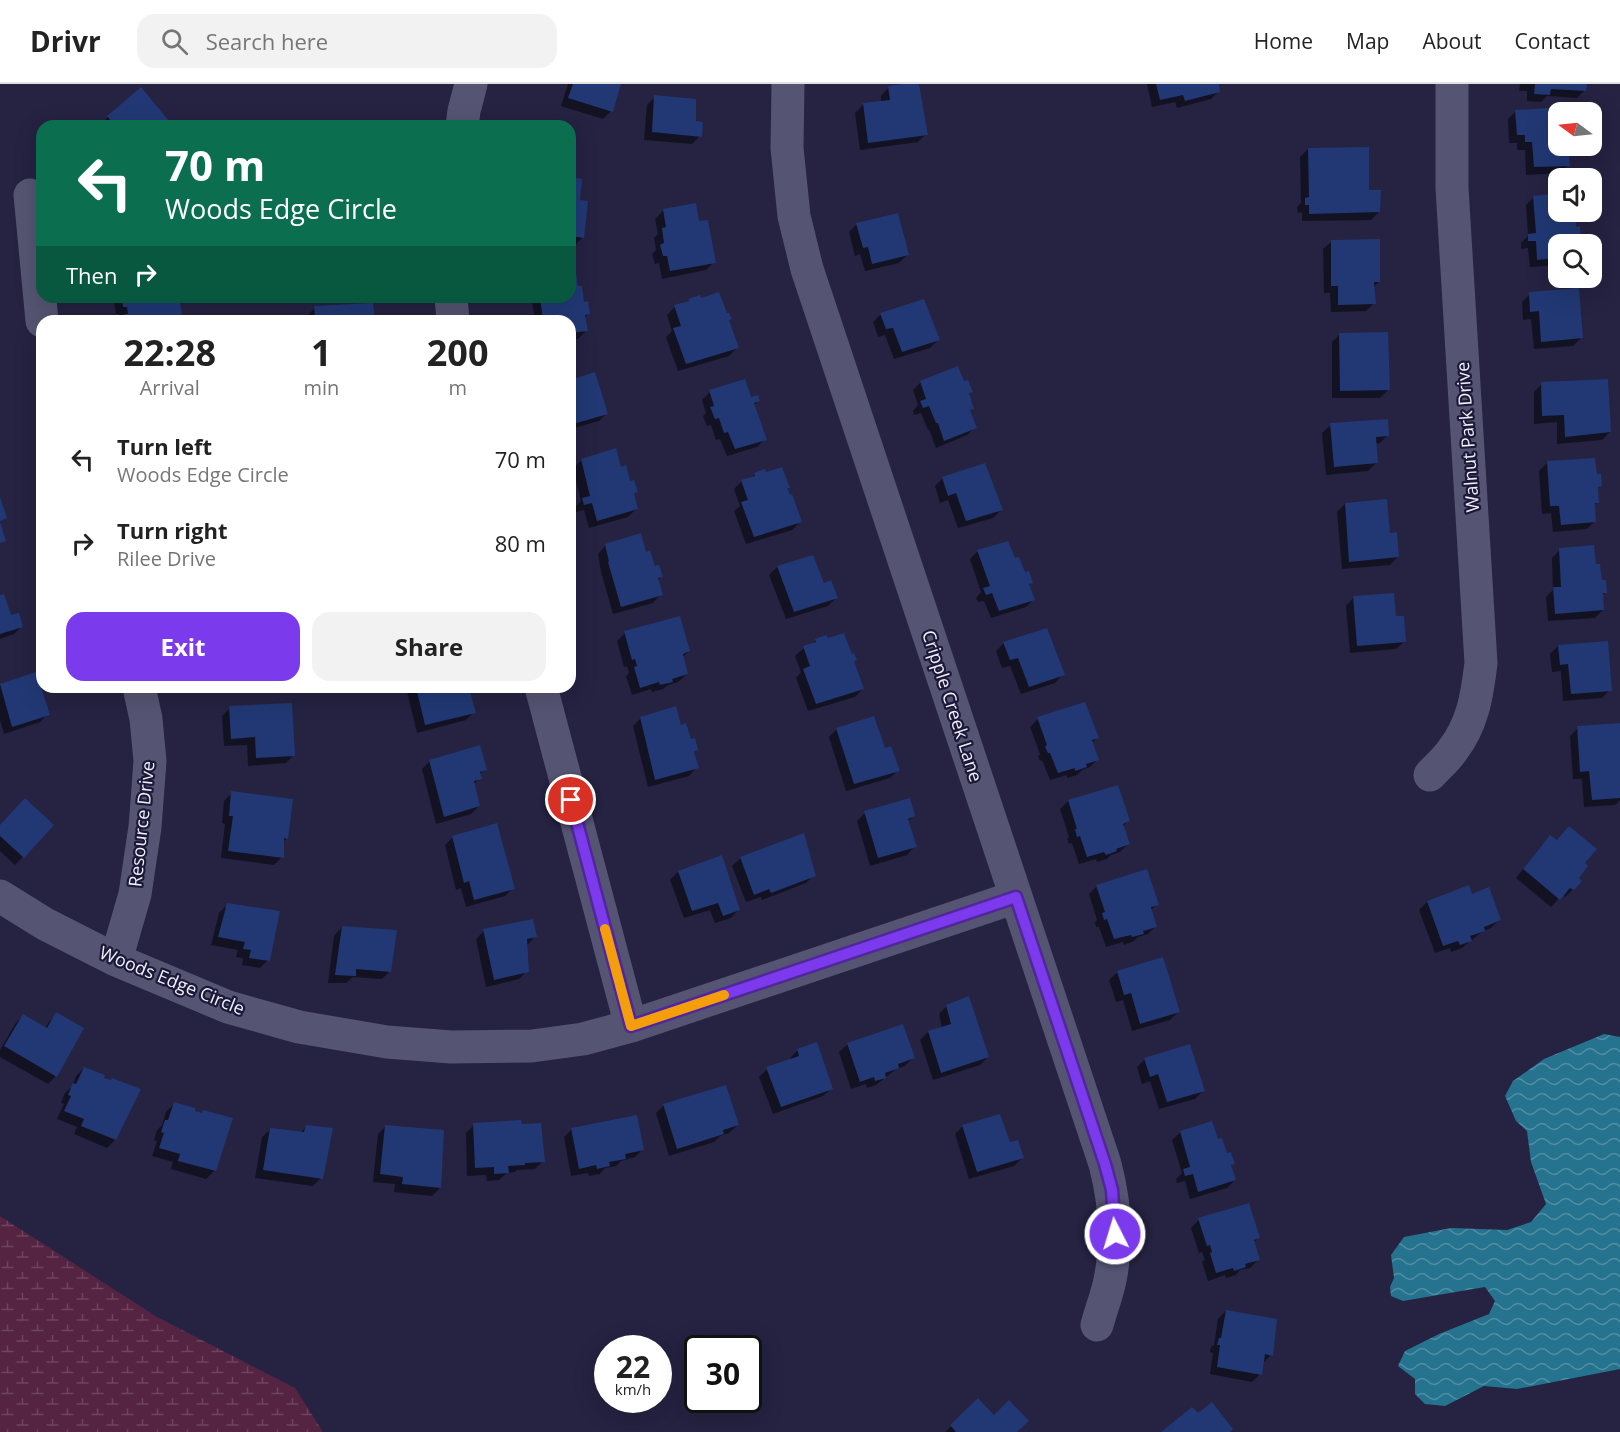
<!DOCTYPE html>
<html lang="en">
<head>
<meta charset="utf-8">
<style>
  :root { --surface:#fff; --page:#f2f2f2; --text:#222; --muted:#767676; --line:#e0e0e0; --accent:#7c3aed }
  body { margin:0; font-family:"Open Sans",sans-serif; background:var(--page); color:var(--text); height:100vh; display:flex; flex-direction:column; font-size:22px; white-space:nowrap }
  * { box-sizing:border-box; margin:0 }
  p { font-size:20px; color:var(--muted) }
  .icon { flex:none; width:33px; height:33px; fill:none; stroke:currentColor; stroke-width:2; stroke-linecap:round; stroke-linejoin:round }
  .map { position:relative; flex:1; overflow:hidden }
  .drawer { position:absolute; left:36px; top:231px; width:540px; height:378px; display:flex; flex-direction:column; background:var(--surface); border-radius:18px; box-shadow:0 6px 24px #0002 }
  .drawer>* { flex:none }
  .guide { position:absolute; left:36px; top:36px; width:540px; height:183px; border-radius:18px; box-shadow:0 6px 24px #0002; background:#0b6e4f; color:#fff; overflow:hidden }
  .needle { width:39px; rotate:285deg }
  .controls { position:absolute; left:1548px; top:18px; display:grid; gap:12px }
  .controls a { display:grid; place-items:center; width:54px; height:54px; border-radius:12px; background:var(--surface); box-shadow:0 6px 24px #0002; font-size:30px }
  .speed { position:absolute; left:594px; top:1251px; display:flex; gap:12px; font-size:30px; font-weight:700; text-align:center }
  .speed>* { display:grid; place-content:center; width:78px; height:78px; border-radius:50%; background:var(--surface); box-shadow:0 6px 24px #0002; line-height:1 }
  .speed small { font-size:15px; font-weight:400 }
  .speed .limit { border:3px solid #111; border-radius:9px; background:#fff; color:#111 }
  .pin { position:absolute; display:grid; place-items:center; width:51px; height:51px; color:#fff; margin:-26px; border:3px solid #fff; border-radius:50%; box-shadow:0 2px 6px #0007 }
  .me { position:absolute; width:66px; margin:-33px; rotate:355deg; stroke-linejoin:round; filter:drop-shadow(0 0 4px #0008) }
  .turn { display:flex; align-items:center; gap:21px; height:126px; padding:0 30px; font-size:27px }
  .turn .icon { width:78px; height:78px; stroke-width:2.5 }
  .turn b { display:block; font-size:42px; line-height:51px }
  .then { display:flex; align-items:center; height:57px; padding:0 30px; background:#0003; gap:12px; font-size:22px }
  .eta { display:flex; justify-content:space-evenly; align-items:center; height:102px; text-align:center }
  .eta b { font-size:36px; font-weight:700; line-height:42px }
  .button { display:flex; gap:12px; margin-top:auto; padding:12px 30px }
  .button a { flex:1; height:69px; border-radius:18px; background:var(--accent); color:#fff; font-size:24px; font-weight:700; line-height:69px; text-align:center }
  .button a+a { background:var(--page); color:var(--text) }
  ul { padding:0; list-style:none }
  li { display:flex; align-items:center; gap:18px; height:84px; padding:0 30px }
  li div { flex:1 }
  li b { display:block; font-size:22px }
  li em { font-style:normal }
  header { display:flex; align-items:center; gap:36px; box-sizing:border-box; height:84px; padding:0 30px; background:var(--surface); border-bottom:2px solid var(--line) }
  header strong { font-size:28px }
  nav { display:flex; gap:33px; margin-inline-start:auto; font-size:21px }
  .search { width:420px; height:54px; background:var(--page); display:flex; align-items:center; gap:15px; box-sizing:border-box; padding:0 21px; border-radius:18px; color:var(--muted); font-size:22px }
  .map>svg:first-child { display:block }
</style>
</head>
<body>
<header>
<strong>Drivr</strong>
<div class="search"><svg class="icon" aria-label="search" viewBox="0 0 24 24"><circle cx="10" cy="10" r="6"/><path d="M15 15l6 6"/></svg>Search here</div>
<nav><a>Home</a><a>Map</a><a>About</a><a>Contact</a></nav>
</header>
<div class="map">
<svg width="1620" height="1348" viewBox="0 0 1620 1348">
  <defs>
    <pattern id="wetland-marsh" width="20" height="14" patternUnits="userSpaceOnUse" patternTransform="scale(1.5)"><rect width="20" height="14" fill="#552442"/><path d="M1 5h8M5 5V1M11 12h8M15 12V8" fill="none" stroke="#6e445e"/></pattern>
    <pattern id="water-waves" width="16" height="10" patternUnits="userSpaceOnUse" patternTransform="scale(1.5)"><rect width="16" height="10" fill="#25738e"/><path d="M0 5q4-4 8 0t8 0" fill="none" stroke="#508ea4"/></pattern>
  </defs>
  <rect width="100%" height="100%" fill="#252242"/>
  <path fill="url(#wetland-marsh)" d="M0,1132L157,1233L295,1304L323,1348H0Z"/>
  <path fill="url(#water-waves)" d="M1604,950L1620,953V1285L1517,1305L1484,1302L1445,1322L1425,1320L1415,1310V1295L1398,1282L1405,1267L1439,1250L1489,1230L1495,1217L1485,1203L1403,1217L1391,1212L1390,1203L1394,1194L1391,1171L1404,1153L1451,1144L1507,1146L1531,1138L1546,1120L1531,1078L1527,1047L1516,1037L1505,1012L1513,997L1544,975Z"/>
  <path fill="#0007" d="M568,0H619L611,27L603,35L561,22Z
    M918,0L926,50L918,58L860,66L855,29L863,21L881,19V12L889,3Z
    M1147,0H1217L1219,7L1211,15L1177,24L1175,18L1152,23Z
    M1520,0H1585V6L1577,14L1547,12L1541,18L1527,17V7H1519Z
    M655,13L694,38L700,52L692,60L644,56L647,21Z
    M1565,25V28H1558V62H1567L1568,81L1560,89L1526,91L1525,66H1517V59H1509L1508,35L1516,27Z
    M108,33L162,42H101L100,41Z
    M1308,65L1368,108L1379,128L1371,136L1302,137V128L1298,129L1297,123L1301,119L1300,73Z
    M570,95L579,117L583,153L575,161H570Z
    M1558,111V128H1569L1580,155L1576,160H1558V181L1530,183L1528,164L1521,165V159L1528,152L1526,121L1534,113Z
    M663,127L698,138L714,178L706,186L662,195L659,179L655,180L652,170L656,166L654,154L658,150L655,135Z
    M857,140L907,171L899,179L865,187L860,170L855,172L849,148Z
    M1332,157L1379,198L1373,203L1374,219L1366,227L1331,228L1330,209H1324L1323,165Z
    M570,186L583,220L589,229L584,234L586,247L578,255H570V237H535L532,216L533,213H570Z
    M1530,210L1581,254L1573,262L1534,265L1531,235L1523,236L1522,218Z
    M113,213H170L182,237H120L119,230H116Z
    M689,216H701L728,237L737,264L729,272L678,287L666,253L672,247L667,231L675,223L685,220Z
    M315,224L373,237H307V232Z
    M881,230L938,256L930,264L894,275L885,251L878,253L873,238Z
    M1340,250L1388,306L1380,314H1332V258Z
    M570,297L607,329L599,337L570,345Z
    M921,298L963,299L971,307L968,311L973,324L969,328L975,343L967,351L936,364L929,345L928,346L921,329L914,331L913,327L918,321L913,306Z
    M1542,300L1610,348L1602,356L1557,360V338L1534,340V308Z
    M710,308L758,317L753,322L765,355L757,363L727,372L720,355L716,356L711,341L707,342L703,332L706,329L702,316Z
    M1331,341L1388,351L1380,359L1375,360L1376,379L1368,387L1326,391L1322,349Z
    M582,376L620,385L636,407L632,411L636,425L628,433L589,444L584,426L576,428L575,423L581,417L573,384Z
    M1547,379L1596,391L1600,402L1597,405L1598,418L1593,422L1595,437L1587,445L1553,448L1551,429L1542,430L1539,387Z
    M755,390L788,403L786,405L800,438L792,446L746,460L734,427L740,422L734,405L742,397L750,395Z
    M943,394L1001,426L993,434L958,444L948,416L940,419L935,402Z
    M1345,420L1389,450L1398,473L1390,481L1342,485L1337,428Z
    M606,461L645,470L661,493L657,497L661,510L653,519L613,530L601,488L598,470Z
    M1560,466L1595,482L1606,508L1601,512L1603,526L1595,534L1548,537L1546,513L1553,506L1552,474Z
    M978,467L1015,476L1031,499L1028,502L1034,515L1026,523L991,534L984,517L978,518L976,514L981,508L970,475Z
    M777,483L823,501L836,514L828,522L786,535L769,491Z
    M0,513L11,533L22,542L14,550L0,555Z
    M1354,513L1395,534L1405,557L1396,565L1350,569L1346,522Z
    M625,549L689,567L682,574L687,590L678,598L668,601L663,605L652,608L651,605L632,611L626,592L629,589L627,582L624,583L617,557Z
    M816,556L853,578L863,605L855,613L808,627L796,594L801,588L795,572L804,564L812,561Z
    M1004,559L1063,590L1055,599L1021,610L1010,582L1002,584L996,567Z
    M1558,562L1610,606L1602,614L1563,617L1561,587L1552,588L1550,570Z
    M35,590L48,630L40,638L4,650L0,636V601Z
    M406,603H458L459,609L474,628L466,636L417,649Z
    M230,624L294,671L286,679L248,682L247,661L224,662L222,632Z
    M641,634L680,643L697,666L693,670L697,683L689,692L648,703L633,642Z
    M1038,635L1098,653L1092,659L1098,675L1090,683L1082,686L1077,691L1067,694V691L1050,696L1042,676L1040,677L1038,672L1040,670L1030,643Z
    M1620,641V716L1615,721L1584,723L1582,695H1573L1570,652L1578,644Z
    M837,645L884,666L898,686L890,694L846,707L829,653Z
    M430,677L485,685L479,691L480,694L473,701L479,722L471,730L436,740L422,685Z
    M232,709L287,754L283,758L282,773L274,781L221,774L225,740L222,739L224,717Z
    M1068,717L1128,737L1122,743L1128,760L1120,768L1111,771L1107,775L1097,778L1096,775L1079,780L1072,759L1069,760L1067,755L1069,753L1060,725Z
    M865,729L914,732L907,738L915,762L907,771L870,782L857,737Z
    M52,741L15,781L0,767V743Z
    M453,753L513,804L505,812L466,823L461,804L456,806L445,761Z
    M1542,761L1583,779L1573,805L1565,813L1562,811L1551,823L1516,794Z
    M741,774L814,791L806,799L762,816L761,813L746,818L732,782Z
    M678,788L739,825L731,834L715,839L710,826L684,834L670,796Z
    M1097,802L1157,820L1151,826L1156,842L1148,850L1138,853L1134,857L1124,861L1123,858L1106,863L1099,843H1096L1095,838L1097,836L1089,810Z
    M1468,803L1471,812L1499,836L1491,844L1483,847L1462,864L1451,868L1450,864L1435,869L1419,826L1427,818Z
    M227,821L268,876L260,884L242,881L243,874L236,873L238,866L211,861L219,829Z
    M342,843L390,887L382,895L353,893L346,899H328L334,852Z
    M484,847L535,853L527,861V887L519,895L486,903L476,855Z
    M1118,888L1178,928L1170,936L1132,947L1123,916L1116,918L1109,896Z
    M947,922L988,973L980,981L933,996L920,956L928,948L942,944L939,930Z
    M57,930L56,992L48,1000L0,973V966L15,940L23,932L45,945L49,938Z
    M848,960L913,974L905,982L896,985L876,1001L867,1004L866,1000L851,1005L839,968Z
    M798,966L832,1004L823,1012L773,1030L759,993L767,985L791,976L790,974Z
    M1145,975L1203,1007L1195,1015L1159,1025L1150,997L1142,1000L1137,983Z
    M84,984L115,1056L107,1064L74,1050L77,1043L57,1035L64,1020L61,1019L65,1009L72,1003L76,992Z
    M174,1020L193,1028L201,1030L203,1028L231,1035L214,1087L206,1095L171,1085L173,1078L152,1072L157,1057L154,1056L157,1046L162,1041L166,1028Z
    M664,1021L738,1041L729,1049L720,1052L714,1058L669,1072L656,1029Z
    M474,1041L543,1077L535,1085L517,1086L515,1088L507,1089L499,1096L487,1097L486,1091L467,1092L466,1049Z
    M386,1042L440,1104L432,1112L394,1108L395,1100L373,1098L378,1050Z
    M963,1042L1009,1060L1022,1074L1014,1082L969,1095L955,1050Z
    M306,1043L321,1094L313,1102L255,1094L262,1053L271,1045L300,1049Z
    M572,1045L643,1065L635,1073L621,1077L616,1082L605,1084L600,1090L589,1092L588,1089L571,1092L564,1053Z
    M1181,1048L1217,1057L1233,1079L1230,1083L1235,1096L1227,1104L1190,1115L1185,1097L1177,1099L1176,1095L1182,1089L1172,1056Z
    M1199,1136L1258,1154L1253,1159L1258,1176L1250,1184L1240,1186L1236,1191L1226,1194L1225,1191L1208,1197L1202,1178L1205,1176L1202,1168L1199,1169L1191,1144Z
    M1226,1227L1271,1271L1263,1279L1260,1290L1252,1298L1210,1290L1213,1269L1210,1268L1211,1263L1214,1261L1218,1235Z
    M978,1317L994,1333L1015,1348H945Z"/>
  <path fill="#213874" d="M573,0H621L613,28L568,14Z
    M903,0H919L928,51L868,59L863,19L890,16L888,2Z
    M1156,0H1219L1220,8L1185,17L1183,11L1160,16Z
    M1535,0H1587L1586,7L1551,5L1550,11L1534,10Z
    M141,3L169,37L163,42H115L107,32Z
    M654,11L696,15V37L703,38L702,53L652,48Z
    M1566,23V28H1558V62H1568L1570,82L1534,83L1532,58H1525V51H1517L1515,26Z
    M1369,63V106H1381L1380,128L1309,130V121H1305V114L1309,113L1308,64Z
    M570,93L582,95L580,116L588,117L584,154L570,152Z
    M1558,109V128H1575L1576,143L1580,142L1581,156H1578V160H1558V174L1537,176L1536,157H1528V150L1536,149L1533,112Z
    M696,119L699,137L708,136L716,179L670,187L667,172H663L660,161L664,159L662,144L666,143L663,125Z
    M898,129L909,171L872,180L868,163L863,164L856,139Z
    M1380,155V198H1374L1376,220L1338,221V202H1331V156Z
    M570,184H575L578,202H582L584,218L588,217L590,230L585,231L588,247L570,249V237H543L540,213H570Z
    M1579,204L1583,254L1541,258L1539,227L1530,228L1529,208Z
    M719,208L727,229H729L732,235L729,236L739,264L686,280L673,244L681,242L674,221L689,217L688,215L700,211L701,214Z
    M122,213H172V214L179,213L183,237H126L125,230H128L127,223H123Z
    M924,215L940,256L902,268L893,244L886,245L880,229Z
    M373,219L375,237H315L314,222Z
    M1388,248L1390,306L1340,307L1339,249Z
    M958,282L964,297L968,296L973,308L969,309L974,325L970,326L977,344L944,357L938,339H936L929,322L923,324L920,317L926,315L920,297Z
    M595,288L608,330L573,340L570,330V296Z
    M745,295L751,313L758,311L760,317L754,319L767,356L735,365L728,348L724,349L719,334L715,335L710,323L714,322L709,306Z
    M1608,295L1611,348L1565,353L1564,331L1542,332L1541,298Z
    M1388,335L1389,352L1376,353L1378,379L1334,383L1330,339Z
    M616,364L621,383L626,381L630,397L634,396L638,408L634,409L638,425L597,437L592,419L584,421L582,414L590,412L581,375Z
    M1595,374L1597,390H1601L1602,402L1598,403L1599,419H1595L1596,438L1561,441L1559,422H1550L1547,377Z
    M985,379L1003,426L966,437L956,409L948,412L942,393Z
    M782,383L790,404H787L790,411L792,410L802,438L754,453L741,418L748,416L741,396L755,392L754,389L765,385L766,388Z
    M0,413L7,434L0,437Z
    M1387,415L1390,449L1397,448L1399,473L1349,478L1345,419Z
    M0,438L6,457L0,459Z
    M641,449L646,468L650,466L655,482L659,481L663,493L658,494L663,511L621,523L608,478H609L605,460Z
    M1008,457L1015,474L1019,473L1025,488L1029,487L1033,499L1029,500L1035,516L999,527L992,509L986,511L983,504L990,502L977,466Z
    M1594,461L1596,480H1600L1602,496H1606L1607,509H1603L1604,526L1555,530L1553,503H1561L1559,464Z
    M813,471L824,499L831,496L838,514L794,528L777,482Z
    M1394,509L1396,532H1404L1406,558L1357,562L1353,512Z
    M4,510L11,531L19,529L23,543L0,550V511Z
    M680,532L690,567L683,570L688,590L672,595L673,598L660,601L659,598L640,604L634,583L637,582L635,575L632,576L624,547Z
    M1047,544L1065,591L1029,603L1018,574L1010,576L1003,558Z
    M844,549L852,570L854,569L857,576L854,577L864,605L816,620L803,585L810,582L803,562L816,558L815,555L826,551L828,554Z
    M1608,557L1612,607L1571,610L1568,580L1560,581L1558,561Z
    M36,588L50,631L12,643L0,600Z
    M416,603H459L460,607L469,604L476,629L425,641Z
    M1085,618L1099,654L1092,656L1099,676L1086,680L1087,683L1075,687V684L1058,689L1050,669H1048L1045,663L1047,661L1037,633Z
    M292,619L295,672L256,674L255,653L231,655L229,622Z
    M676,622L681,641L686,639L691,655L695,654L698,666L694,668L699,684L655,696L640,633Z
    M874,632L885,664L891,662L900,687L854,700L836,644Z
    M1620,639V714L1592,716L1589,687L1580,688L1577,642Z
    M480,661L487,686L480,688L482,695L474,697L480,722L444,733L429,676Z
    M1118,701L1130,737L1123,740L1130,760L1116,765L1117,767L1106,771L1104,768L1087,773L1080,752L1077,753L1075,745H1077L1068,716Z
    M231,707L293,715L288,755L284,754V774L228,767L233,732H229Z
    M25,714L54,741L24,774L0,752V741Z
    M910,714L915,732L908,735L917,763L878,774L864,727Z
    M497,739L515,805L474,816L469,797L464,799L452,752Z
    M1569,742L1597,765L1585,779L1588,782L1579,794L1582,797L1574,806L1570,804L1560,816L1523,785L1550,751L1557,756Z
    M804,749L816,792L771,809L769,805L754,811L740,773Z
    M722,771L740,826L723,832L718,819L692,827L678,787Z
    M1147,785L1159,821L1151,823L1157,843L1143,847L1144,850L1132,853L1131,851L1114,855L1107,835L1104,836L1102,829L1105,828L1096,801Z
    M1469,801L1472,810L1489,803L1501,836L1484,843L1485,847L1470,852L1472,857L1460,861L1458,857L1443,862L1427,817Z
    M227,819L280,827L270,877L249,874L251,866L243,865L245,858L218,853Z
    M533,835L537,853L527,855L529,888L494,896L483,845Z
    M342,842L397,846L391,888L356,885V892L335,891Z
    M1163,873L1180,928L1140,940L1131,909L1124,911L1117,887Z
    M969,912L989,973L941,989L928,947L951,940L946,921Z
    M56,928L84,944L57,993L4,962L23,930L47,944Z
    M903,940L915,974L898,980L899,984L885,989L886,994L875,997L874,993L860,998L847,959Z
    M817,958L833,1005L781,1023L766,983L799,972L797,965Z
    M1190,960L1205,1007L1167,1018L1158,990L1150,993L1144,974Z
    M84,983L105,991L104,994L111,996L112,994L141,1005L116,1056L81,1042L84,1035L64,1027L71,1012L68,1011L73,999L76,1000Z
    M726,1001L739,1041L723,1046L724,1050L677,1065L663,1020Z
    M174,1018L195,1024V1027L202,1029L203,1026L233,1034L216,1087L178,1077L180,1070L159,1064L164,1049L161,1048L165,1036H168Z
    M1000,1030L1010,1058L1018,1056L1024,1074L977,1088L962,1041Z
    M637,1031L644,1066L625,1070L626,1075L609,1078L610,1082L597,1085L596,1081L579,1085L571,1044Z
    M521,1036L522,1040L541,1039L545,1078L525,1079V1081L508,1082L509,1089L494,1090V1083L475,1084L473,1039Z
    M1212,1037L1218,1055L1222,1054L1227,1069L1231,1068L1235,1080L1231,1081L1236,1096L1198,1108L1193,1090L1185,1092L1183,1085L1190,1083L1180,1047Z
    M306,1041L333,1044L323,1095L263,1086L270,1044L304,1048Z
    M385,1041L444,1046L441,1104L402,1100L403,1093L380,1090Z
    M1249,1119L1260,1154L1254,1156L1260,1176L1245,1180L1246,1183L1234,1187L1233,1184L1216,1189L1210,1169L1212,1168L1210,1161L1207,1162L1198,1134Z
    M1226,1226L1277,1235L1273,1272L1265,1270L1262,1291L1217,1283L1220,1261H1217L1219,1254H1221Z
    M978,1314L994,1331L1009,1316L1029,1337L1017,1348H956L950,1341Z
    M1212,1318L1233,1345L1230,1348H1161L1192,1323L1198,1329Z"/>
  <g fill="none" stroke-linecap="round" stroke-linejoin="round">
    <path stroke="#555472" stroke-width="33" d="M788,0L787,64L794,132L807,185L1105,1080C1115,1118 1118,1157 1110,1196C1107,1211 1101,1226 1097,1241
      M462,42L464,27L471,0
      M30,111L42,237
      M451,213L453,237
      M541,603L631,942
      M1430,691C1437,683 1446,676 1452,667C1473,640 1477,612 1481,579L1452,104V0
      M0,812L45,840L116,876L228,923L299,943L387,958L451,963L532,962L583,955L631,942L1016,813
      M116,876L135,810L145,743L150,677L146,635L139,603"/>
  </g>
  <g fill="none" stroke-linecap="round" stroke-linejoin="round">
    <g stroke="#51269a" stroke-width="15">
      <path id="route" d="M571,716L631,942L1016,813L1105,1080L1112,1106L1115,1150"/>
    </g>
    <use href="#route" stroke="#7c3aed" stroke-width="10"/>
    <path stroke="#f59e0b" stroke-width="10" d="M605,845L631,942L724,911"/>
  </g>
  <g text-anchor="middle" stroke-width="4.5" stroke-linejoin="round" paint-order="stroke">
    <g font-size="18" fill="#efeffc" stroke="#1c1938">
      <text transform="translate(1468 353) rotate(-94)" y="6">Walnut Park Drive</text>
      <text transform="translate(952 622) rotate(72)" y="6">Cripple Creek Lane</text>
      <text transform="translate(142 740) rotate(-84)" y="6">Resource Drive</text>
      <text transform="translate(172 897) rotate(22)" y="6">Woods Edge Circle</text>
    </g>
  </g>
</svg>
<div class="controls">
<a><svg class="needle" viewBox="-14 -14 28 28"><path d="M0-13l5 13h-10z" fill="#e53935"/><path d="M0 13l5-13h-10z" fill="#767676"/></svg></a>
<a><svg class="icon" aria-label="sound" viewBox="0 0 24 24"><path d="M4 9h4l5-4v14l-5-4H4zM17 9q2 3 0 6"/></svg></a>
<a><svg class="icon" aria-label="search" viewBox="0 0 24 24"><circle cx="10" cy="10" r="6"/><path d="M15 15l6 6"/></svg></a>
</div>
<div class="speed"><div>22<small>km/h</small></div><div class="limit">30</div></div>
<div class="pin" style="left:571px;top:716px;background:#d93025"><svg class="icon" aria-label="arrive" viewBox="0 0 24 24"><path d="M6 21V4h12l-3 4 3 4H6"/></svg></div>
<svg class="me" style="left:1115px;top:1150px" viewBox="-20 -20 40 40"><circle r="17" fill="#7c3aed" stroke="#fff" stroke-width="3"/><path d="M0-11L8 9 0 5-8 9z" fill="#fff"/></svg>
<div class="guide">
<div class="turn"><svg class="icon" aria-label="left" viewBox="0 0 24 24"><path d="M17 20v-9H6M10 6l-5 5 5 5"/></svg><div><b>70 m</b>Woods Edge Circle</div></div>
<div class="then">Then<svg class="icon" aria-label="right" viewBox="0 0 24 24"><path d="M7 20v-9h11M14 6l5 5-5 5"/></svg></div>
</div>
<section class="drawer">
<div class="eta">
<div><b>22:28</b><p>Arrival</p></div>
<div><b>1</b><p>min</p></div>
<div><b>200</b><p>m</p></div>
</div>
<ul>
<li><svg class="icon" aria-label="left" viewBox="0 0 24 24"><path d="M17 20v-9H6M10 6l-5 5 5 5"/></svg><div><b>Turn left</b><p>Woods Edge Circle</p></div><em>70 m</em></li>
<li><svg class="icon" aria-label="right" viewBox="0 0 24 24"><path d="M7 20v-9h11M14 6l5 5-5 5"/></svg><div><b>Turn right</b><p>Rilee Drive</p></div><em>80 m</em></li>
</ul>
<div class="button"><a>Exit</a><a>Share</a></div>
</section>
</div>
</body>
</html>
